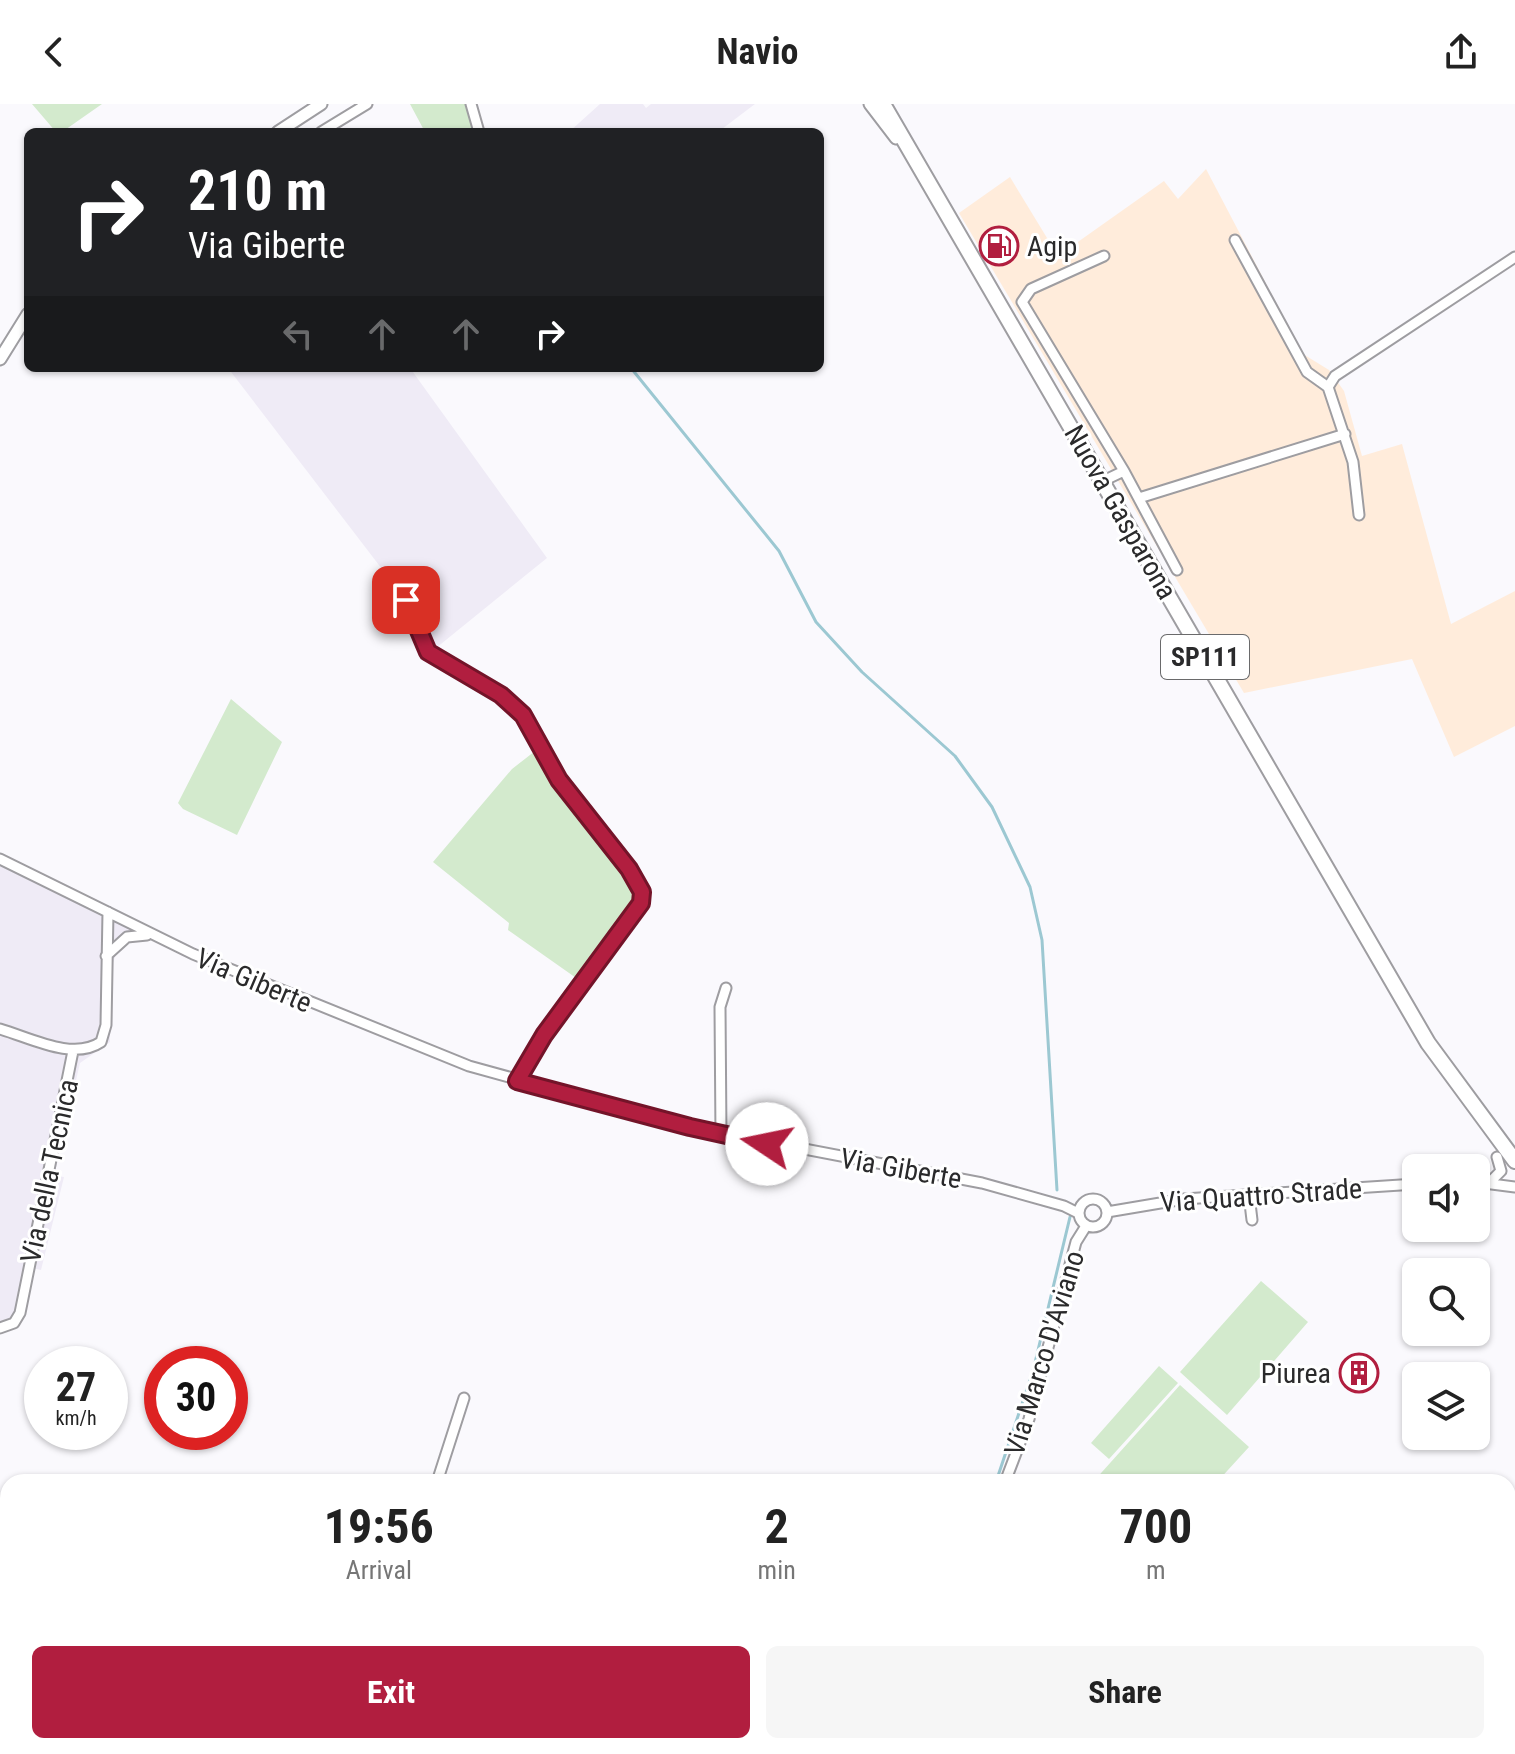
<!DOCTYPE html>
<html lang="en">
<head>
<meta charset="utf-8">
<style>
  :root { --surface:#fff; --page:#f6f6f6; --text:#222; --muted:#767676; --accent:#b11e3f }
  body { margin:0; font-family:"Roboto Condensed",sans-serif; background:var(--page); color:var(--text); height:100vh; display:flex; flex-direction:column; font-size:30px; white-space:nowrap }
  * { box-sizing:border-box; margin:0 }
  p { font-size:26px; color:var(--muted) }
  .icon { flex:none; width:44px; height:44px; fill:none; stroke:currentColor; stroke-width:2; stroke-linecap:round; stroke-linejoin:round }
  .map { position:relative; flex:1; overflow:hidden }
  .side { position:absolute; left:0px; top:1370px; width:1516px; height:280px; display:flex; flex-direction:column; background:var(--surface); border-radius:24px 24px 0 0; box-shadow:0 2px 6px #0004 }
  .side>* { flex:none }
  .hud { position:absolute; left:24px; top:24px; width:800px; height:244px; border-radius:12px; box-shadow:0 2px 6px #0004; background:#202124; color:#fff; overflow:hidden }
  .fabs { position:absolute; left:1402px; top:1050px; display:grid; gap:16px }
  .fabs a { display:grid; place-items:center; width:88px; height:88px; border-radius:12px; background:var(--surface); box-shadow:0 2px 6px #0004; font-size:40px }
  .speed { position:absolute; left:24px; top:1242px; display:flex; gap:16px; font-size:40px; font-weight:700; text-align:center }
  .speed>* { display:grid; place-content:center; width:104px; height:104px; border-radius:50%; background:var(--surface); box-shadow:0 2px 6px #0004; line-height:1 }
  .speed small { font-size:20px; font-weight:400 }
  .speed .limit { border:12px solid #d22; background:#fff; color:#111 }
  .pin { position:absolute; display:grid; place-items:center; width:68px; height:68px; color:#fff; margin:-34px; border-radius:16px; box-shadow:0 4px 12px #0006 }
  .me { position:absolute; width:88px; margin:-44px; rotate:281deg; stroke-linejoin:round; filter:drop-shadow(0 0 6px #0008) }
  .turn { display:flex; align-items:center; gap:28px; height:168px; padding:0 32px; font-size:36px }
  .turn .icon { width:104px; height:104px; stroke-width:2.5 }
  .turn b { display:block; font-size:56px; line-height:68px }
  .lanes { display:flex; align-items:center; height:76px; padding:0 32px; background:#0003; justify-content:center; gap:40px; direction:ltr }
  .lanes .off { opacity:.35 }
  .eta { display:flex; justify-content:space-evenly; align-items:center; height:136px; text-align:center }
  .eta b { font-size:48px; font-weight:700; line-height:56px }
  .action { display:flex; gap:16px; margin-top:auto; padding:16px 32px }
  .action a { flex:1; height:92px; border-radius:12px; background:var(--accent); color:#fff; font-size:32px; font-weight:700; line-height:92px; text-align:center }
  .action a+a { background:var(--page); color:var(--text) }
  header { display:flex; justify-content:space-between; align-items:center; height:104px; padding:0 32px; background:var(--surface); font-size:36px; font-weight:700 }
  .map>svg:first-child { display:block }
</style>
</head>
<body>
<header><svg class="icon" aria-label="back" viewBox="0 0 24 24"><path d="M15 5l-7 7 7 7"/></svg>Navio<svg class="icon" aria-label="share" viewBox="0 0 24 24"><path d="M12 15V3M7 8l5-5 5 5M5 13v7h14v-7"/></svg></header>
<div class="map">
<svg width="1515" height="1650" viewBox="0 0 1515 1650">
  <rect width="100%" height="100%" fill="#faf9fd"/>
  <path fill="#ffecdb" d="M1206,65L1303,250L1329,266L1344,287L1362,352L1402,340L1451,520L1515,487V622L1454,653L1412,555L1244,589L959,109L1010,73L1058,152L1164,77L1178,95Z"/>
  <path fill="#efebf6" d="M600,0H643L646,4L651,0H755L718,28L652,25L569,28Z
    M228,264H410L547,454L436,544L395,482Z
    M0,760L151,834L119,842L110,867V938L80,959L54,1072L64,1073L41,1166L32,1164L18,1220L0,1227Z"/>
  <path fill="#d3eacd" d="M32,0H102L62,28H56Z
    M410,0H471L474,28H425Z
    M231,595L282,638L237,731L183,705L178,699Z
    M539,644L638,778V792L579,876L508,826L509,819L433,758L512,665Z
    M1261,1177L1308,1218L1227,1311L1180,1268Z
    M1159,1262L1178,1279L1109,1355L1091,1339Z
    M1180,1281L1249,1343L1217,1378H1093Z
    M674,1642H883L880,1650H689Z"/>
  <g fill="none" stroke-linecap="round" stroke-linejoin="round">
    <path stroke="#9cc8d2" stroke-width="3" d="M631,264L779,447L816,518L862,568L955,652L992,703L1030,783L1042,836L1057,1086
      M996,1378L1033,1267L1070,1113
      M889,1650L892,1642"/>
    <g stroke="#9e9da1" stroke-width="13">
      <path id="minor" d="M471,0L479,28
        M321,28L367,0
        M1235,136L1307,268L1328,283
        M1104,152L1031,185L1022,198L1124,367L1177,466
        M1103,377L1124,367
        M1139,394L1345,330
        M1359,411L1353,358L1328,283L1335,272L1515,153
        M415,479L406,496L428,548L501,591L523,611L559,676L629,765L642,788L641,799L544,931L517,977
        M0,755L193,850L469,962L690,1023L982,1079L1064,1102L1078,1109
        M106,852L127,833L147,831
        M0,925C31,934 73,957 101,938L106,921L108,808
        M721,1031L720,903L726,884
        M1491,1077L1501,1067L1497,1053
        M1476,1078L1515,1083
        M1249,1091L1252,1116
        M1079 1109a14 14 0 1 1 28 0a14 14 0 1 1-28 0Z
        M1107,1108L1184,1095L1416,1080
        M0,1224L14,1219L20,1209L73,947
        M437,1378L464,1294
        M1005,1378L1029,1315L1076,1138L1086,1122
        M0,1494L8,1497
        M1163,1642L1181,1650
        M346,1650L349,1642"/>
    </g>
    <g stroke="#9e9da1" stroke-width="15">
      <path id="tertiary" d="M870,0L896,34
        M278,28L321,0
        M0,255L28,210"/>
    </g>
    <g stroke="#9e9da1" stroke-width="18">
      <path id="primary" d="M883,0L1428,939L1515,1057"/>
    </g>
    <use href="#minor" stroke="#fff" stroke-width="9"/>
    <use href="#tertiary" stroke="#fff" stroke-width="11"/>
    <use href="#primary" stroke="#fff" stroke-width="14"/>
  </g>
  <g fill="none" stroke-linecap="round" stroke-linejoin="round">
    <g stroke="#731429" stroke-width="20">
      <path id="route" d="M406,496L428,548L501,591L523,611L559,676L629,765L642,788L641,799L544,931L517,977L690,1023L767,1040"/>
    </g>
    <use href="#route" stroke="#b11e3f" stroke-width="14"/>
  </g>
  <defs>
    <g id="fuel-ring" transform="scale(2)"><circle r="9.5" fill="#fff" stroke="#b11e3f" stroke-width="1.5"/><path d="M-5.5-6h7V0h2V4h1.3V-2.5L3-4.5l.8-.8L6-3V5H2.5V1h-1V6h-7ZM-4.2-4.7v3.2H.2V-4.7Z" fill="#b11e3f"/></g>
    <g id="building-ring" transform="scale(2)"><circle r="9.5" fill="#fff" stroke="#b11e3f" stroke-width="1.5"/><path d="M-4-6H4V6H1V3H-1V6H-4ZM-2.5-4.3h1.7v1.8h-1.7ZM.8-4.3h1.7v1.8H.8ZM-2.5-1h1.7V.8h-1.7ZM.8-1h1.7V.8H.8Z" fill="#b11e3f"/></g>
  </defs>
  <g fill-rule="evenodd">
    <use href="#fuel-ring" x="999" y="142"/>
    <use href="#building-ring" x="1359" y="1269"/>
  </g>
  <g text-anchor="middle" stroke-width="6" stroke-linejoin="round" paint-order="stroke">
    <rect fill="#fff" stroke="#6a6a6b" stroke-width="2" x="1161" y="531" width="88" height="44" rx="6"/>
    <g font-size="26" font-weight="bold" fill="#2a2a2b">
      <text x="1205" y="562">SP111</text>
    </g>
    <g font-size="28" fill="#2a2a2b" stroke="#fff" text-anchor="start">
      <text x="1027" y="152">Agip</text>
      <text x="1331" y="1279" text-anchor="end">Piurea</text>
    </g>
    <g font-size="28" fill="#2a2a2b" stroke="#fff">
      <text transform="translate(1121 408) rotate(60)" y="10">Nuova Gasparona</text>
      <text transform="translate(254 876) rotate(23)" y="10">Via Giberte</text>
      <text transform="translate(901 1064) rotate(10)" y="10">Via Giberte</text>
      <text transform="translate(49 1067) rotate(-78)" y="10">Via della Tecnica</text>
      <text transform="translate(1261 1091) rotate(-4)" y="10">Via Quattro Strade</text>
      <text transform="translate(1044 1249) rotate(-73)" y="10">Via Marco D'Aviano</text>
    </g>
  </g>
</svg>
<div class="fabs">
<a><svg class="icon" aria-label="sound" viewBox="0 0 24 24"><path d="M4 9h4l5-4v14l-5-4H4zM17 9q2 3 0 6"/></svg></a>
<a><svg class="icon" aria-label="search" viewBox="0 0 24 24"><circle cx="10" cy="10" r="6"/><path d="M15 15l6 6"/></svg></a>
<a><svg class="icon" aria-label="layers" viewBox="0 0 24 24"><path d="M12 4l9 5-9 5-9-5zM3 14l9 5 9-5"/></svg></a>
</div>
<div class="speed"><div>27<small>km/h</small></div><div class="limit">30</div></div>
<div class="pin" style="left:406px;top:496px;background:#d93025"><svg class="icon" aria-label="arrive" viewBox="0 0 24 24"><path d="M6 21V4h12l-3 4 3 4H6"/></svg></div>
<svg class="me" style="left:767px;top:1040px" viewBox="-20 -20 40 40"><circle r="19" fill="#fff"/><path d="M0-13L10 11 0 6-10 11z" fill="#b11e3f"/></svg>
<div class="hud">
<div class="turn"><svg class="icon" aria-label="right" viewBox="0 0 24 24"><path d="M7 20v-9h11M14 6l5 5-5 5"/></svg><div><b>210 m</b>Via Giberte</div></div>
<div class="lanes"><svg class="icon off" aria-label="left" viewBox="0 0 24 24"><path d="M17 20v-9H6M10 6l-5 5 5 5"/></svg><svg class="icon off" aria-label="ahead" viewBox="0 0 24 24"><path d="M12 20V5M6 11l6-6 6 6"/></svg><svg class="icon off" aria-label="ahead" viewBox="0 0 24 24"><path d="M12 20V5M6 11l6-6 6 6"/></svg><svg class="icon" aria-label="right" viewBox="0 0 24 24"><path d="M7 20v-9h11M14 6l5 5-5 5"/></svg></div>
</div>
<section class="side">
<div class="eta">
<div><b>19:56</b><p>Arrival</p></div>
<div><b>2</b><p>min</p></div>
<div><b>700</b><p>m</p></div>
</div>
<div class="action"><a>Exit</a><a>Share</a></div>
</section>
</div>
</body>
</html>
